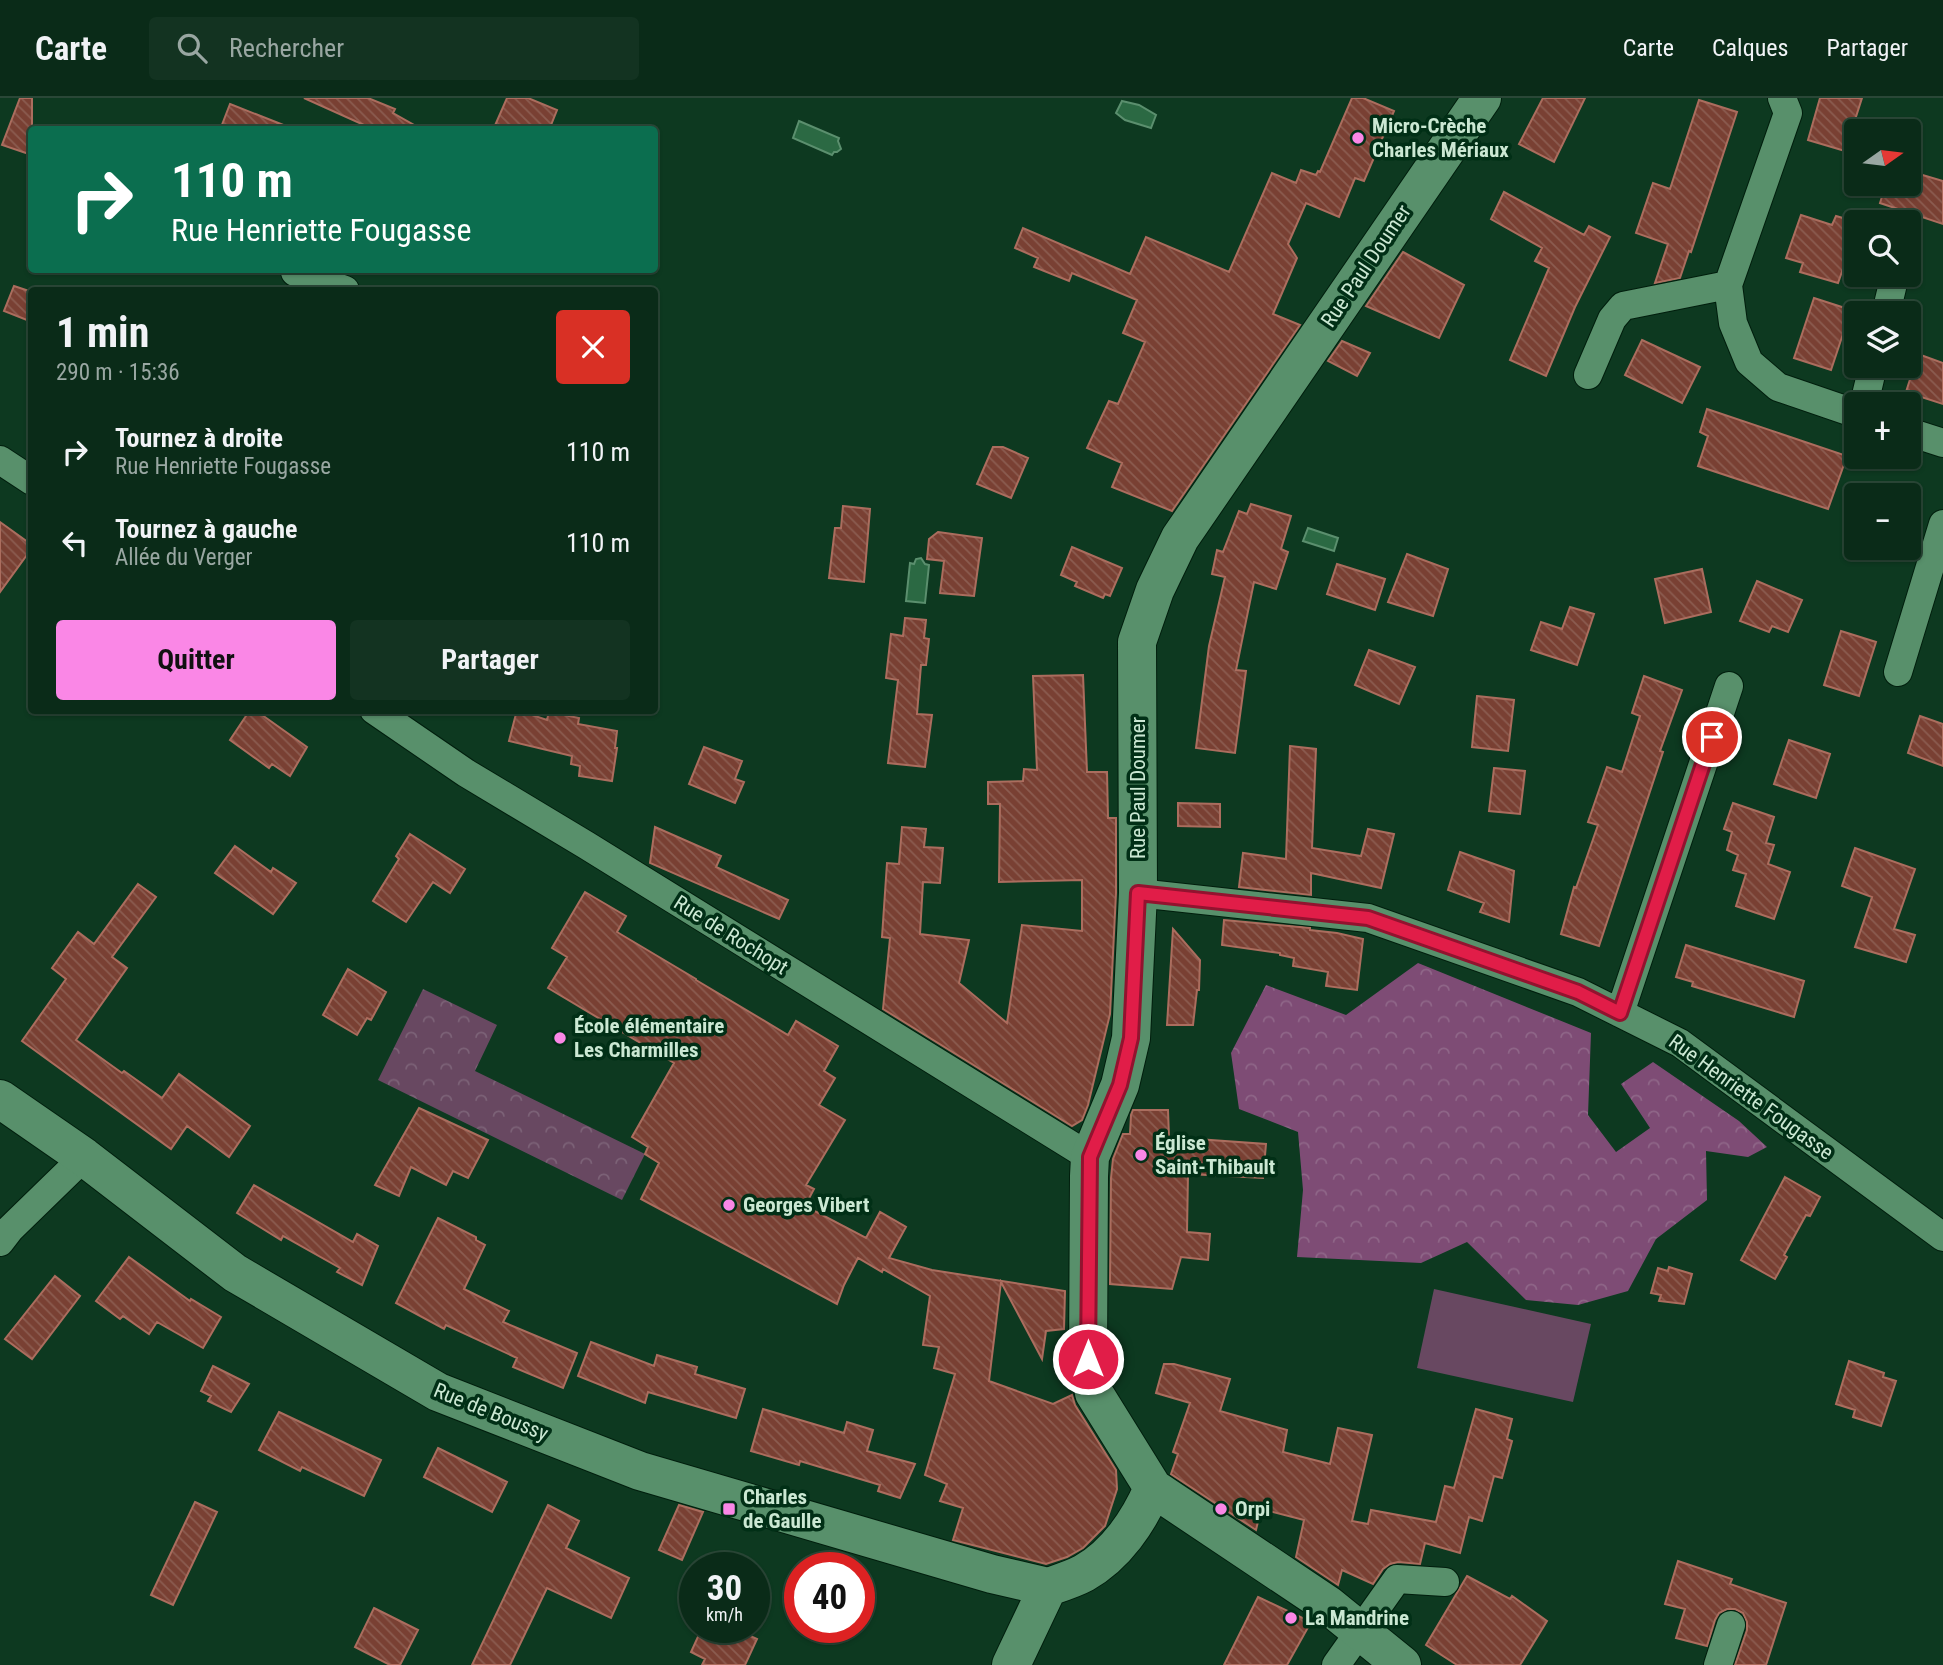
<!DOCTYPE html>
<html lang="fr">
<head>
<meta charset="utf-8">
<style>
  :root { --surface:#0a2b18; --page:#133321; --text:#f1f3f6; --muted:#99a7a2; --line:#2a4737; --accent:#fa87e6 }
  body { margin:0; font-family:"Roboto Condensed",sans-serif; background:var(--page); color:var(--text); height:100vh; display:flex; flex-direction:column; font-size:26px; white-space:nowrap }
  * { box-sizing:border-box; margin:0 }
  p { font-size:23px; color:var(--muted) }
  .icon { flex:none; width:38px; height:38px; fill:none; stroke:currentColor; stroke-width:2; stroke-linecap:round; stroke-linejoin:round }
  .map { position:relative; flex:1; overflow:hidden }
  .sheet { position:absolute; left:28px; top:189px; width:630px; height:427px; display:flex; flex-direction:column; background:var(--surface); border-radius:7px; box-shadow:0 2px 5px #0004,0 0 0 2px var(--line) }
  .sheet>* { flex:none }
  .top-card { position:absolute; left:28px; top:28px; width:630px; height:147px; border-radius:7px; box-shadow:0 2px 5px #0004,0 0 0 2px var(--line); background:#0b6e4f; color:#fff; overflow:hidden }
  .needle { width:46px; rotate:76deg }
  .fabs { position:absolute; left:1844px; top:21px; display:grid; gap:14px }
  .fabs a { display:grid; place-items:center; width:77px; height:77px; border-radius:7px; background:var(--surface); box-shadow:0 2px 5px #0004,0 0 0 2px var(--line); font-size:35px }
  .speed { position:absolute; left:679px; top:1454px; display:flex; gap:14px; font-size:35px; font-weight:700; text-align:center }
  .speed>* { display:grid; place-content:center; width:91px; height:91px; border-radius:50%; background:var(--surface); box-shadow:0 2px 5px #0004,0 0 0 2px var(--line); line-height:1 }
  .speed small { font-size:18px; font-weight:400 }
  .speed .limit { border:10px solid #d22; background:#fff; color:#111 }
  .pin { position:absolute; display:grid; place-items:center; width:60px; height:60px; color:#fff; margin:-30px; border:4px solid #fff; border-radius:50%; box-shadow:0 2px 7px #0007 }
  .me { position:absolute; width:77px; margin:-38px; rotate:0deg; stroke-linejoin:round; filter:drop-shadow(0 0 5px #0008) }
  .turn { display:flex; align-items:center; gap:24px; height:147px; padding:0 28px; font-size:32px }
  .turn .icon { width:91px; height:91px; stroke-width:2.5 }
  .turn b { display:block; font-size:49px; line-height:60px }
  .round { display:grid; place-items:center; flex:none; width:74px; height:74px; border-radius:7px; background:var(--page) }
  .head { display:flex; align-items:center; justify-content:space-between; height:119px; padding:0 28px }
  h1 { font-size:42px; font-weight:700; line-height:52px }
  .cta { display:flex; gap:14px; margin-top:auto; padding:14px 28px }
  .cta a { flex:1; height:80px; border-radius:7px; background:var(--accent); color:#111; font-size:28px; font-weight:700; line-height:80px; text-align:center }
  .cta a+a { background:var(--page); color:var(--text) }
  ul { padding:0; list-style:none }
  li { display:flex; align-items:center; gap:21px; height:91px; padding:0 28px }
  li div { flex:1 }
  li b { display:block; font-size:26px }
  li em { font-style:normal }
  header { display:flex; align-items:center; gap:42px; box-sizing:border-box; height:98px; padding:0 35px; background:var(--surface); border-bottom:2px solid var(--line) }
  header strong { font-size:33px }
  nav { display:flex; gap:38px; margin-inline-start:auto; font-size:24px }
  .search { width:490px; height:63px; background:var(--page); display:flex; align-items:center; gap:18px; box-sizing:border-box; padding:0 24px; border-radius:7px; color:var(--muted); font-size:26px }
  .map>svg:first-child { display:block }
</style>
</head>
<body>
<header>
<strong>Carte</strong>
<div class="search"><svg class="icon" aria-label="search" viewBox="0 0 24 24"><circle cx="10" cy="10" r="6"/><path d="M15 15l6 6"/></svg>Rechercher</div>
<nav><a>Carte</a><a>Calques</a><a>Partager</a></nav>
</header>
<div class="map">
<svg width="1943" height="1567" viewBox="0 0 1943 1567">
  <defs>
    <pattern id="forest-crowns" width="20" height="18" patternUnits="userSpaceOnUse" patternTransform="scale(1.75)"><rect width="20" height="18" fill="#7e4c75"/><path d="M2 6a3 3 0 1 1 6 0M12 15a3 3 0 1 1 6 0" fill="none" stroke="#8f6688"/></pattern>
    <pattern id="park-crowns" width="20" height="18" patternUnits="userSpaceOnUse" patternTransform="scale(1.75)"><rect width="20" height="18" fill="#684861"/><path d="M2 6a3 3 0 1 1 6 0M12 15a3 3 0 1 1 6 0" fill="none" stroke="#7c6277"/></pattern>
    <pattern id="building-back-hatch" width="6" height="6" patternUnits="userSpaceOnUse" patternTransform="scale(1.75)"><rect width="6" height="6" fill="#794033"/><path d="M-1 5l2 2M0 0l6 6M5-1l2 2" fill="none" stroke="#8b5c50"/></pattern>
  </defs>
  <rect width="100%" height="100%" fill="#0d3920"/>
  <path fill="url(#forest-crowns)" d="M1418,865L1591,935L1588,1017L1616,1054L1650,1030L1621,986L1653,964L1739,1023L1767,1049L1748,1059L1706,1053L1707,1102L1656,1141L1628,1193L1578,1207L1526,1202L1467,1144L1421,1165L1297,1159L1303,1092L1298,1034L1239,1011L1231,955L1266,887L1346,917Z"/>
  <path fill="url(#park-crowns)" d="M423,891L497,927L475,973L645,1056L622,1102L378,982Z"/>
  <path fill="#684861" d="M1434,1191L1591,1226L1573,1304L1417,1270Z"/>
  <path fill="#2b6943" stroke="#5b8f6e" stroke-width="2" d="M1122,3L1139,7L1156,17L1151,30L1125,22L1116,15Z
    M799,23L839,40L838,43L841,51L837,54H834L832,57L793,40Z
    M1308,430L1338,440L1334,453L1303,443Z
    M921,460L925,466L929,467L925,505L906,503L910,465L914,466L916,461Z"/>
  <path fill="url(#building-back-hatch)" stroke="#ab6d5e" stroke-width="2" d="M20,0H32V57L2,47Z
    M304,0H368L395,11L393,15L423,32H375Z
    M507,0H528L557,12L549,32H493Z
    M1352,0H1363L1394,13L1364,83L1355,80L1339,119L1306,105L1288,146L1297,160L1273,216L1300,227L1172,413L1112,389L1122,365L1087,350L1109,303L1118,306L1145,244L1123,235L1137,202L1072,175L1069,183L1034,169L1038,160L1015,150L1023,130L1130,176L1146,139L1229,174L1272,75L1296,85L1301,72L1316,77L1318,73L1320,74Z
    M1543,0H1585L1554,64L1519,46Z
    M1820,0H1862L1845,53L1808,42Z
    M1699,2L1737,14L1691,154L1689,153L1680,180L1655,185L1668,146L1636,135L1653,85L1670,91Z
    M230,6L291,30V32H220Z
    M1909,73L1943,83V126L1880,105L1886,86H1909Z
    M1504,94L1584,137L1589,128L1610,139L1575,209L1546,278L1510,262L1549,170L1535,163L1542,150L1491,121Z
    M1801,117L1832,127L1836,118L1857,124V131L1838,185L1800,174L1803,165L1786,160Z
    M1403,154L1464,187L1439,240L1366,208Z
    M14,188L32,194V224L4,213Z
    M1814,200L1851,212L1831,272L1794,260Z
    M1642,242L1700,269L1682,305L1625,277Z
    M1342,243L1370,255L1357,278L1328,263Z
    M1918,256L1943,265V306L1906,294Z
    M1707,311L1847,358L1828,411L1698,368L1708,338L1700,334Z
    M993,349H1003L1028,360L1011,400L977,386Z
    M1251,406L1291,418L1281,451L1288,454L1276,491L1254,484L1236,572L1246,573L1235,655L1196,650L1209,548L1225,479L1212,476L1217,452L1223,454L1239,413L1247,416Z
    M843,408L870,411L864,484L829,480L835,430H841Z
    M0,424L32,447V450L0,494Z
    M938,434L982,440L974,498L940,495L944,463L927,461L929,441Z
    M1072,449L1122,470L1110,498L1105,496L1103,500L1075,488L1077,484L1061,477Z
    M1407,456L1448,471L1433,518L1388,504Z
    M1337,466L1385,481L1375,512L1327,496Z
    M1702,471L1711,514L1665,525L1655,481Z
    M1757,483L1802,502L1788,534L1772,528L1769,534L1740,523Z
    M1570,509L1594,516L1577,567L1531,552L1541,524L1562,531Z
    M905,520L926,522L924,540L929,541L926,567H921L917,616L932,617L925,669L888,665L898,582L886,580L891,536L903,538Z
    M1841,533L1876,544L1859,598L1824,587Z
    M1369,552L1415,569L1399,606L1355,587Z
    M1083,577L1087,674H1107L1108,720H1116V795L1110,916L1088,1007L1082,1022L1072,1028L883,911L890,840L882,839L887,765L899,766L902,729L926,731L924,749L943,750L940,785L923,784L920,836L969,842L959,885L1007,925L1022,827L1082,833V782L999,784L1000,706H988V684L1023,683L1024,671L1037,672L1033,578Z
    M1644,578L1682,592L1660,653L1663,654L1599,848L1561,836L1574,789L1576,790L1598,727L1588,724L1607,669L1622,674L1640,618L1632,615Z
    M1477,598L1514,602L1508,653L1472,649Z
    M250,612H255L307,649L290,678L272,666L269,670L230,642Z
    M517,612L547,622L549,614L579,620L578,626L617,633L615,650H617L612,683L579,678L580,668L571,666L572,658L509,643Z
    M1920,618L1943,626V668L1908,655Z
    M1789,642L1830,656L1816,700L1774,686Z
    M1290,648L1316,651L1312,750L1361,758L1368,731L1394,736L1381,790L1311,775V797L1239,789L1243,755L1286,761Z
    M704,649L742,663L735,681L744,684L735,705L689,686Z
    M1494,670L1525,673L1520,716L1489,713Z
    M1178,705L1220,706V729L1178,728Z
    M1733,705L1774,719L1766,745L1774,747L1768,766L1790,774L1774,821L1736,808L1746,776L1733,772L1738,757L1727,752L1732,734L1724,731Z
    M655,729L721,758L716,769L788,802L779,821L650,765Z
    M410,736L465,771L450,795L433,784L406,824L373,803L399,761L396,758Z
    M235,748L271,774L273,770L296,785L273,816L215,775Z
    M1855,750L1915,771L1894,831L1915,837L1906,864L1855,849L1872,799L1842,788Z
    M1460,754L1514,773L1509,824L1480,814L1484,805L1448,792Z
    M138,786L156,799L112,859L127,870L76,942L122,975L124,973L162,1000L179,976L250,1028L229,1059L187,1028L171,1051L22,943L66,881L52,870L78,834L94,846Z
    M585,794L626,818L617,834L696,881V882L788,937L796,923L838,948L824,973L835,980L819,1007L845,1022L806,1087L814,1091L805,1108L866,1140L880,1114L906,1129L889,1160L932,1172L1065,1193L1064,1231L1046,1233L1042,1261L1001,1184L989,1283L1053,1306L1072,1297L1075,1307L1116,1372L1117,1391L1105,1428L1083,1450L1067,1459L1046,1466L953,1442L963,1410L940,1403L947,1386L925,1377L955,1276L934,1270L939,1249L923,1247L930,1198L883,1171L882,1174L858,1160L844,1187L837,1206L641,1101L659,1065L645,1056L648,1049L632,1039L674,965L548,890L567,859L552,850Z
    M1224,822L1310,830V832L1337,835L1363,841L1357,892L1326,888L1328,874L1293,868L1294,860L1280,857V855L1222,847Z
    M1173,831L1200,862L1199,892H1197L1193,927H1167Z
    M1686,847L1804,883L1794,919L1692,888L1693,884L1676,879Z
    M348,871L386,894L371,922L367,920L357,937L323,917Z
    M419,1010L488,1042L468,1080L453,1073L446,1087L411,1069L399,1098L375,1087Z
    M1133,1012H1168L1169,1039L1266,1046L1263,1080L1188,1076L1187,1134L1210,1136L1208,1162L1181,1159L1172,1191L1110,1186L1111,1080L1113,1061L1123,1036H1130L1131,1017Z
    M1785,1079L1820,1099L1810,1118L1806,1117L1784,1157L1787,1159L1775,1181L1741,1162Z
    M254,1087L353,1144L357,1136L378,1148L362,1187L337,1174L340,1170L283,1138L281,1142L237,1115Z
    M438,1120L476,1139V1142L485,1147L464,1191L509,1213L503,1224L577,1255L563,1290L513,1269L517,1260L446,1227L444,1231L396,1205Z
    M129,1159L190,1203L191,1201L221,1219L203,1250L157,1224L149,1236L123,1218L120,1221L96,1203Z
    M1669,1169L1692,1176L1684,1206L1659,1203L1661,1197L1651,1195L1658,1170L1668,1173Z
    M55,1178L80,1198L32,1261L5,1241Z
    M591,1244L654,1268L657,1257L697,1269L695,1276L745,1291L736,1320L648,1294L645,1305L578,1278Z
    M1849,1263L1884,1275L1883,1279L1896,1283L1881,1328L1853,1319L1855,1312L1836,1306Z
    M1164,1266H1174L1230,1281L1220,1313L1287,1332L1283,1354L1330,1366L1338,1330L1372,1337L1352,1423L1368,1426L1371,1412L1436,1424L1445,1388L1454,1390L1476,1311L1512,1321L1507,1341L1512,1343L1502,1380L1494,1378L1482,1423L1469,1419L1460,1455L1425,1445L1420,1466L1398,1464L1390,1466L1383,1471L1373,1486L1342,1472L1338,1487L1296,1459L1304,1422L1261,1411L1256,1432L1171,1376L1178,1356L1173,1354L1190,1305L1156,1295Z
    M213,1268L249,1286L231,1314L208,1303L211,1298L201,1293Z
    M763,1311L844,1335L847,1324L873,1332L867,1353L915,1366L900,1400L878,1393L880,1387L800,1363L799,1367L751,1353Z
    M279,1314L381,1362L364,1398L302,1369L300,1373L259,1352Z
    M438,1350L507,1384L492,1414L424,1379Z
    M195,1404L217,1414L173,1507L151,1497Z
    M548,1407L579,1423L566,1450L629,1480L611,1520L547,1490L510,1567H472Z
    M679,1407L703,1414L682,1462L659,1452Z
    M1678,1463L1732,1481L1730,1486L1786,1505L1766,1567H1735L1747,1532V1524L1743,1515L1735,1511H1727L1719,1515L1715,1522L1707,1548L1676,1540L1685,1511L1665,1506Z
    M1467,1478L1510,1501L1512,1498L1547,1523L1520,1567H1457L1426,1547Z
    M1258,1499L1311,1524L1287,1567H1224Z
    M374,1510L418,1532L400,1567H390L355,1549Z
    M702,1530H733L757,1541L745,1567H702L705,1561L691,1554Z"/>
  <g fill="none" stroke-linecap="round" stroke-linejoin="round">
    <g stroke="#011e0d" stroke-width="30">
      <path id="street" d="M1782,0L1788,15L1728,187L1733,225L1749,264L1778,289L1857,316
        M295,174L345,192
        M1886,215L1895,177
        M1588,277L1612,221L1623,208L1728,187
        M1864,306L1873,268
        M1909,334L1943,345
        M0,362L32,383
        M1898,574L1943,426
        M374,612L466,675L586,747L1090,1059
        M1138,795L1368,820L1578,894L1680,945L1943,1139
        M1620,915L1729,588
        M0,1144L10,1131L84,1059
        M1336,1567L1397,1481L1445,1484
        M1718,1567L1731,1527"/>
    </g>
    <g stroke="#011e0d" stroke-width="40">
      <path id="secondary" d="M0,1001L84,1059L235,1175L438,1294L640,1373L992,1476L1048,1489
        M1048,1489C1060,1485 1073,1481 1084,1475C1116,1457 1139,1423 1153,1390
        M1011,1567L1048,1489
        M1402,1567L1328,1507L1153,1390L1094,1295L1088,1261L1089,1078L1090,1059L1120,987L1131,940L1138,795L1137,544L1155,492L1180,440L1482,0"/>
    </g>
    <use href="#street" stroke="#58906b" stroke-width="28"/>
    <use href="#secondary" stroke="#58906b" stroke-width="38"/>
  </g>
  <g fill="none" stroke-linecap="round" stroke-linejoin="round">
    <g stroke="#92132f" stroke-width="18">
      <path id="route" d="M1088,1261L1090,1059L1120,987L1131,940L1138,795L1368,820L1578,894L1620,915L1712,639"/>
    </g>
    <use href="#route" stroke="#e11d48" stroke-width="12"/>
  </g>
  <g fill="#fa87e6" stroke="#012f16" stroke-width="2.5">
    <circle cx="1358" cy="40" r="7"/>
    <circle cx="560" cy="940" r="7"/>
    <circle cx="1141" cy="1057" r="7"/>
    <circle cx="729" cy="1107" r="7"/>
    <rect x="722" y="1404" width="14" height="14" rx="3.5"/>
    <circle cx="1221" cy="1411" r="7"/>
    <circle cx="1291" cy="1520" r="7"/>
  </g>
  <g text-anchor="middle" stroke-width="7" stroke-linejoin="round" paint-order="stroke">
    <g font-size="21" font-weight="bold" fill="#cbe8d3" stroke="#012f16" text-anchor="start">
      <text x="1372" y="35">Micro-Crèche<tspan x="1372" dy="24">Charles Mériaux</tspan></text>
      <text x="574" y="935">École élémentaire<tspan x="574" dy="24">Les Charmilles</tspan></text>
      <text x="1155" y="1052">Église<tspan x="1155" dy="24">Saint-Thibault</tspan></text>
      <text x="743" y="1114">Georges Vibert</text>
      <text x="743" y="1406">Charles<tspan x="743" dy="24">de Gaulle</tspan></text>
      <text x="1235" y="1418">Orpi</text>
      <text x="1305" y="1527">La Mandrine</text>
    </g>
    <g font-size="21" fill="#cbe8d3" stroke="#012f16">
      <text transform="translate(1366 168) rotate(-56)" y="7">Rue Paul Doumer</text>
      <text transform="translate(1138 690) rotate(-90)" y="7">Rue Paul Doumer</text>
      <text transform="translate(731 837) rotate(32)" y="7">Rue de Rochopt</text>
      <text transform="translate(1751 999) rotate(36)" y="7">Rue Henriette Fougasse</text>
      <text transform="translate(491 1314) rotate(22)" y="7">Rue de Boussy</text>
    </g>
  </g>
</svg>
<div class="fabs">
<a><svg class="needle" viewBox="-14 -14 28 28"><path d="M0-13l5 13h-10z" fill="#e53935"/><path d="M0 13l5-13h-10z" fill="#99a7a2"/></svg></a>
<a><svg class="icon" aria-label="search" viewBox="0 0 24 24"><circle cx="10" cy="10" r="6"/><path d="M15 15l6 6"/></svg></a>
<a><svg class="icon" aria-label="layers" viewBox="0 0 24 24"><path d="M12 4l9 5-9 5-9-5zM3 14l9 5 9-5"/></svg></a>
<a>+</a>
<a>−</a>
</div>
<div class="speed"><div>30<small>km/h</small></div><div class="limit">40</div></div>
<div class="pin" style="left:1712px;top:639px;background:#d93025"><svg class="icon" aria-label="arrive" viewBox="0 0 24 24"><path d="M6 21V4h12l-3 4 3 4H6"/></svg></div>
<svg class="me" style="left:1088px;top:1261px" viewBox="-20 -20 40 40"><circle r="17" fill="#e11d48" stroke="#fff" stroke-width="3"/><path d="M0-11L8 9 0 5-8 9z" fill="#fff"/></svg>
<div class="top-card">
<div class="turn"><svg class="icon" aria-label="right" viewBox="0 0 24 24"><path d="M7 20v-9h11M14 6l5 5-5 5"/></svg><div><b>110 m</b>Rue Henriette Fougasse</div></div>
</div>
<section class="sheet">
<div class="head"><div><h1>1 min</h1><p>290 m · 15:36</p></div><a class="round" style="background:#d93025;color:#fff"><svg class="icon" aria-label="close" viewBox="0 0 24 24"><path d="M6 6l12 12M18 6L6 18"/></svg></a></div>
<ul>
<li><svg class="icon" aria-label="right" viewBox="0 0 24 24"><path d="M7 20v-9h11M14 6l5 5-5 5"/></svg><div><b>Tournez à droite</b><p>Rue Henriette Fougasse</p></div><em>110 m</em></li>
<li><svg class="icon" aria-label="left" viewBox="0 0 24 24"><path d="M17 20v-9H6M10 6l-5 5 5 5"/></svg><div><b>Tournez à gauche</b><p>Allée du Verger</p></div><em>110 m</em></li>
</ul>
<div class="cta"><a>Quitter</a><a>Partager</a></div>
</section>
</div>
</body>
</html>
